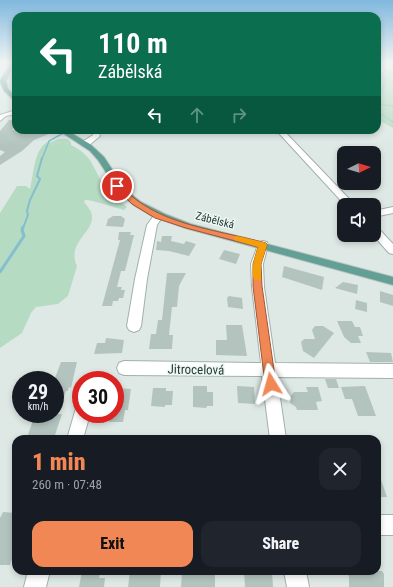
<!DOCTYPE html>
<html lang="en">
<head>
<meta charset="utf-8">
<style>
  :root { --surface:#171b24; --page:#20242c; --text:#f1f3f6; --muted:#9ea1a6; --accent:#f18754 }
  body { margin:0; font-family:"Roboto Condensed",sans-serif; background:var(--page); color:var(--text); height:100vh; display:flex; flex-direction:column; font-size:15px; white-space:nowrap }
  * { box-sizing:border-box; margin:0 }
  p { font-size:13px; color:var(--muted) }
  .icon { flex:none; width:22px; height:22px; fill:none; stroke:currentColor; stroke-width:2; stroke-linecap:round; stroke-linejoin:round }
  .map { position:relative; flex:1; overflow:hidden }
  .sheet { position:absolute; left:12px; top:435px; width:369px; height:140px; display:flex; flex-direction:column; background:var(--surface); border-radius:12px; box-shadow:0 2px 6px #0003 }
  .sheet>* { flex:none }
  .top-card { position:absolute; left:12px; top:12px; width:369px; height:122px; border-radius:12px; box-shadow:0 2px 6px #0003; background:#0b6e4f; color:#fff; overflow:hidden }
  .needle { width:26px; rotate:85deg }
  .tools { position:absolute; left:337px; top:146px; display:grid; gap:8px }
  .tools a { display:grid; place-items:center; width:44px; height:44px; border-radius:8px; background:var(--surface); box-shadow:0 2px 6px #0003; font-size:20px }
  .speed { position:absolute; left:12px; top:371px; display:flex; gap:8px; font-size:20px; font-weight:700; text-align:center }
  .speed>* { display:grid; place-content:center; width:52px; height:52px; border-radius:50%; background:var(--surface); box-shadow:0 2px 6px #0003; line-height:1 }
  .speed small { font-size:10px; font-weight:400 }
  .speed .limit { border:6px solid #d22; background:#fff; color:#111 }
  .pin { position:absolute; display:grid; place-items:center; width:34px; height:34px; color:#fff; margin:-17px; border:2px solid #fff; border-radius:50%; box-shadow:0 1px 4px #0007 }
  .me { position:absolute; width:44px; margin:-22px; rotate:352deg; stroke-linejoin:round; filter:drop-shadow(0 0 3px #0008) }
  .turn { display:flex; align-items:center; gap:14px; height:84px; padding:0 20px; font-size:18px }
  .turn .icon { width:52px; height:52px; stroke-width:2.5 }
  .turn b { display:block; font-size:28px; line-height:34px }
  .lanes { display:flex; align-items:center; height:38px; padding:0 20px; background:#0003; justify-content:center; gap:20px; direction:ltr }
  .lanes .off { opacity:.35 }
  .round { display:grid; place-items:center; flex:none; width:42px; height:42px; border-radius:12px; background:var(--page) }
  .head { display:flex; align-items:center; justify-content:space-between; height:68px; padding:0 20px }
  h1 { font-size:24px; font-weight:800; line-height:30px; color:var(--accent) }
  .primary-button { display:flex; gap:8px; margin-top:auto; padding:8px 20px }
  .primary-button a { flex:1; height:46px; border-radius:12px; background:var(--accent); color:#111; font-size:16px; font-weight:800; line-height:46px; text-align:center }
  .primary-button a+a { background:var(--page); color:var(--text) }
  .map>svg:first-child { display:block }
</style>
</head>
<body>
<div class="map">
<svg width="393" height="587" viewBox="0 0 393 587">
  <rect width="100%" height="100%" fill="#dee9e5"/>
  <path fill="#b6dbc3" d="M393,66V128L377,119V76L384,70Z
    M58,139H67L71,142V145C95,157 92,169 106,188C112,196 120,200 127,207L124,210C117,208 89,199 85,200L84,202C87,206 92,211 92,216C94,232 66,243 77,266L68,296L58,304L36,307L31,313L22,333L0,348V213L17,186H26L30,189C34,174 33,152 47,142H52Z"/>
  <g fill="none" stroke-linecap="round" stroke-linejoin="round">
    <path stroke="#85becf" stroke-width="1.5" d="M0,67L4,65
      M42,159L49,141L69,130"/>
    <path stroke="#85becf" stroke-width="2" d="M23,228L28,215L27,211L30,200L40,179L37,176L42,158"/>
    <path stroke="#85becf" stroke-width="3" d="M0,272L24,236L22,230L23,227"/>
  </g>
  <path fill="#b3c4be" d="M9,120H16V124L12,130H55L56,131L34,140L22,151L0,165V156L5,152L0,150V131Z
    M113,216H121L125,219L123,227L106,226L108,219Z
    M119,232H131L130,235H134L125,271H121L117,287H122L121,290H125L123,298H119L118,301H113L112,306H102L120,240H118Z
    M162,236H172L171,241L184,244L186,241L196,244L189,256L169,251L156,250L157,241L161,242Z
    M224,250L240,254L236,264L219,259Z
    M284,266L324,277L322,290L282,277Z
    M167,273H186L179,286L177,307H172L169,335H173L172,349H149L151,334H156L158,320H162Z
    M343,282L358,285L357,294L335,288Z
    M380,291L393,295V306L380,302Z
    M229,296L242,298L243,309L228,307L227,298Z
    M356,300L367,303V312L355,309Z
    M337,321H352L355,327H360L363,336H358L361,343H351L344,337Z
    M226,325H242L247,356L216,355V340H227Z
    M315,326H323L334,333L314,358L303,351L301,342L304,339H315L312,330Z
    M106,338L124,340L122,353L94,354L97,343H105Z
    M366,352L391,353L393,362H370Z
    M61,362H77L71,388L69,387L68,391H66L58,414H62L55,435H28L35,414H55V378Z
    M325,379H336L339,388H328Z
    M193,386H207V392H213V406H207L206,408L193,407Z
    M237,386L254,387L255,404L238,403Z
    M365,386L376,416H358L352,399H345L341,387Z
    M306,387H318L322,401L316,402L318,410H297L296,407L290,403L291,396L294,392H308Z
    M115,388L131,389L128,410H125L123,422H109L111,414H115Z
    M153,388H166V391H173L172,405H165V407L151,406Z
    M378,471L387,497H377V472Z
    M3,512L16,513V547L10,565H0V518Z
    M82,571H100L99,578H105L104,587H79Z
    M130,571H161L160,587H128Z
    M182,571H215V587H181Z
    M244,571H272L273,587H245Z
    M347,571H382L384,574V587H349V577Z"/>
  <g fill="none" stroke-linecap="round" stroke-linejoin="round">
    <g stroke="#a1b1ac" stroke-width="2">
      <path id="minor" d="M16,110V114L6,116L0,121V115Z
        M92,130H98L100,136L88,146H82V142L93,135Z
        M276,130H283L355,205H345Z
        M393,207V213L374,217V211Z
        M158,213L163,216L157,225L147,279L141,326L139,330L134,332L129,330L127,326L135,279L147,225L155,214Z
        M374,227L378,228L393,244V254L389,253L373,235Z
        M263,241L267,242L268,245L263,264L264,287L275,363L393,364V378L277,377L286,439H270L262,376L124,375L119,373L117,368L119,363L124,361L261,363L252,287L251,264L258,245L259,242Z
        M81,406V414H90L83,439H67L76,408Z
        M377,515H393V535H377Z
        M28,571H50L46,587H24Z
        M284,571H306L309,587H287Z"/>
    </g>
    <g stroke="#bcc4c2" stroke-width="2">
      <path id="major" d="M10,63H14L6,81L8,89L16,97V102L4,91L0,81Z
        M58,130H66L90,144L104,157L126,190L141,202L165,214L191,224L393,277V285L185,228L150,215L135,206L120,194L98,160L90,151Z"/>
    </g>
    <path stroke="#7eada2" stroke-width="1" stroke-dasharray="1 1.5" stroke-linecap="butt" d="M0,64L2,63
      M377,100L387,78L393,72
      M377,104L393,106
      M377,112L393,122"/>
    <use href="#minor" fill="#fff" fill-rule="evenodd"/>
    <use href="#major" fill="#629f94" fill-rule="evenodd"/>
  </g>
  <linearGradient id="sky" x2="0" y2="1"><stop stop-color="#80b8de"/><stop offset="0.43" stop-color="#f0f5f3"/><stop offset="1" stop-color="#f0f5f3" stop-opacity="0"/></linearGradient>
  <rect width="393" height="146" fill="url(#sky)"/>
  <path fill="#f18754" stroke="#9d5837" d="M115,184H119C125,190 131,196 138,201C174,227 223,231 266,243L267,245L261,264L262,286L276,384L275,388L271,390L267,388L265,384L253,286V264L258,247L186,228L155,218L132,204L115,187Z"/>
  <path fill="#f59e0b" d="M237,236L266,243L267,245L261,264V280H254C250,269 255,257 258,247L234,240V237Z"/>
  <g text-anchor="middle" stroke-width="3" stroke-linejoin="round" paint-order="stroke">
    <g font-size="11" fill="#1f3934" stroke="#eef6f3">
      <text transform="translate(215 220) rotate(14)" y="4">Zábělská</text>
    </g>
    <g font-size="13" fill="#1f3934" stroke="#eef6f3">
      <text transform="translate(196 369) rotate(1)" y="5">Jitrocelová</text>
    </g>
  </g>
</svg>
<div class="tools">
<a><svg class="needle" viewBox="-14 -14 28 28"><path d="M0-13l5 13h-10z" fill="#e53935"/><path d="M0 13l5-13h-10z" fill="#9ea1a6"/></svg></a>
<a><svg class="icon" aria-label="sound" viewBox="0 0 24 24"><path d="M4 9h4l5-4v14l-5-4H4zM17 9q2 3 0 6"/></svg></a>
</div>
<div class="speed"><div>29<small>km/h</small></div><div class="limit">30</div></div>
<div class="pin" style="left:117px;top:186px;background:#d93025"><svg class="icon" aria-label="arrive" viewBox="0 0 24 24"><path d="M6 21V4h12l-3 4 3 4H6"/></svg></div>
<svg class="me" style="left:271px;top:384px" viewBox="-20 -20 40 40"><path d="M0-17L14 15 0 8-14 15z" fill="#f18754" stroke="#fff" stroke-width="4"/></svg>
<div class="top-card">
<div class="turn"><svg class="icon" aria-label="left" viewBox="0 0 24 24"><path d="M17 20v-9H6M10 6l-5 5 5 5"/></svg><div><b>110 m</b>Zábělská</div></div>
<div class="lanes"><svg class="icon" aria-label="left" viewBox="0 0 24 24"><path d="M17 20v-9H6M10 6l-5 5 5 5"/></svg><svg class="icon off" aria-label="ahead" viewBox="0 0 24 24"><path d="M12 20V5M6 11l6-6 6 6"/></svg><svg class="icon off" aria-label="right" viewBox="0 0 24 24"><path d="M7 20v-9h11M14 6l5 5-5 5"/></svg></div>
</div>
<section class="sheet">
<div class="head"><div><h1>1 min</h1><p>260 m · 07:48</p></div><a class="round"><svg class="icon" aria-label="close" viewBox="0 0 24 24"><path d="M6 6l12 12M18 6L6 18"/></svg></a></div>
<div class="primary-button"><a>Exit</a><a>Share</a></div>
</section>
</div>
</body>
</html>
